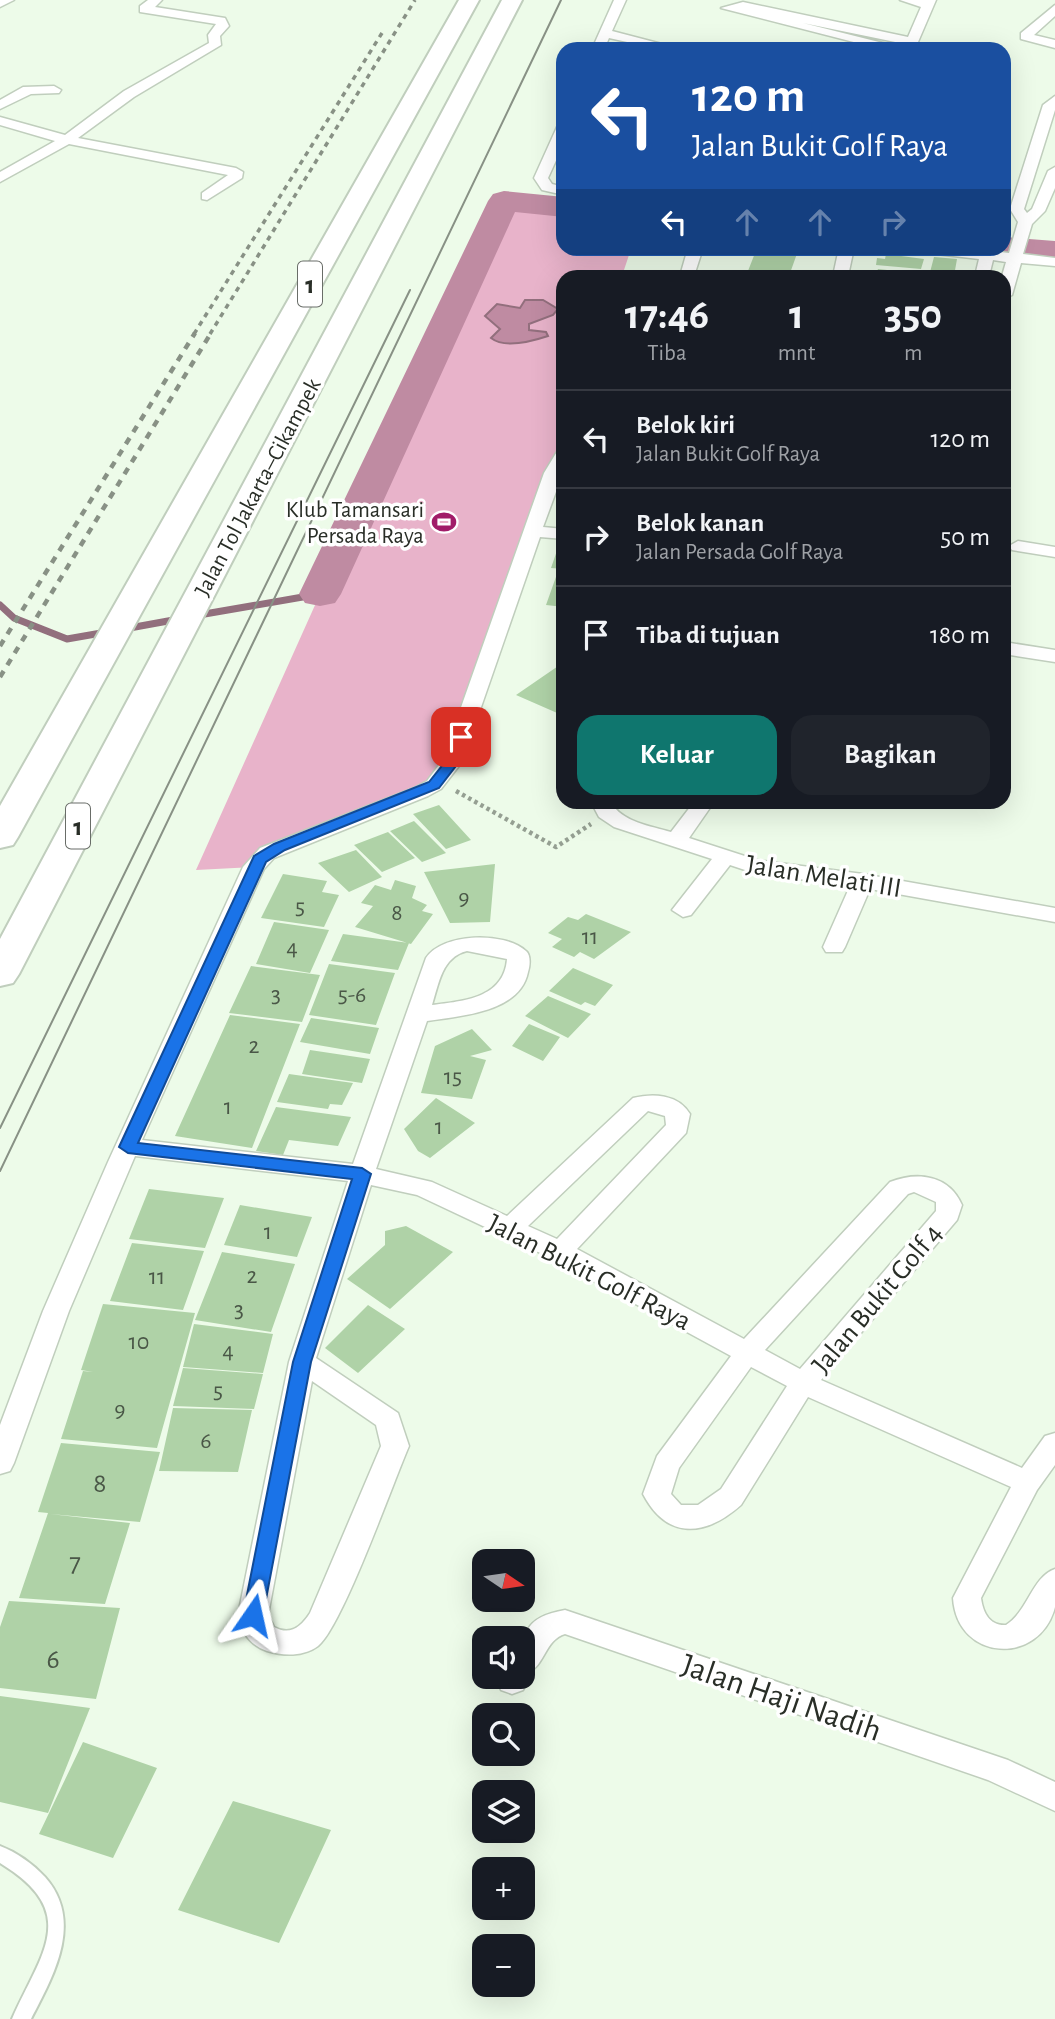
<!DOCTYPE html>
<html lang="id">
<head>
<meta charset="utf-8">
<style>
  :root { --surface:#171b24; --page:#20242c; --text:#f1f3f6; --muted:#9ea1a6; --line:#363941; --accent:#0f766e }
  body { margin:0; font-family:"Alegreya Sans",sans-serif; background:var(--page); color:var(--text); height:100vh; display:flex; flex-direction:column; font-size:26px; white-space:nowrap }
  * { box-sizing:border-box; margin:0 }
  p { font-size:23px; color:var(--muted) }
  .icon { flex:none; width:38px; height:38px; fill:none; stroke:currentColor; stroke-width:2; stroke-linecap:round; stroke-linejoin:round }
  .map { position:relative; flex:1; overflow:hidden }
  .sheet { position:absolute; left:556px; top:270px; width:455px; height:539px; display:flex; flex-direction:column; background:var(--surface); border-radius:21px; box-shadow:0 7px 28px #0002 }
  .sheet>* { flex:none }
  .top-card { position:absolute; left:556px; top:42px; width:455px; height:214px; border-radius:21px; box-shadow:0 7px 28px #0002; background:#1a4fa0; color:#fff; overflow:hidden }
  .needle { width:46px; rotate:103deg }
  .buttons { position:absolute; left:472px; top:1549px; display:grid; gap:14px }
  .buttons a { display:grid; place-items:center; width:63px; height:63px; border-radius:14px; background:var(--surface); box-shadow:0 7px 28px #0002; font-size:35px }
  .pin { position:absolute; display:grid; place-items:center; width:60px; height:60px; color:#fff; margin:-30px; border-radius:14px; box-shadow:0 4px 10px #0006 }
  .me { position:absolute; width:77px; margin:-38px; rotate:11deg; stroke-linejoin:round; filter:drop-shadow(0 0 5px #0008) }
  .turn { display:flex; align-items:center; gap:24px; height:147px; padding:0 21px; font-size:32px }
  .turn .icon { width:91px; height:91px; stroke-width:2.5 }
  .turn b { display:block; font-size:49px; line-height:60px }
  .lanes { display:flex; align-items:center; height:66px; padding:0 21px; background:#0003; justify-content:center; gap:35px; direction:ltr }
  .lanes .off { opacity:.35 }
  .eta { display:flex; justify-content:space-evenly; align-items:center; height:119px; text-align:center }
  .eta b { font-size:42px; font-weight:700; line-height:49px }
  .button { display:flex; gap:14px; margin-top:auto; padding:14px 21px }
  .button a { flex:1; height:80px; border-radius:21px; background:var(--accent); color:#fff; font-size:28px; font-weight:700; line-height:80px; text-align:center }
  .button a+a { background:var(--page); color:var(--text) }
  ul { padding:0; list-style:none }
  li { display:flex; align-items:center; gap:21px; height:98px; padding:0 21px; border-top:2px solid var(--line) }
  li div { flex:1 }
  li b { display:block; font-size:26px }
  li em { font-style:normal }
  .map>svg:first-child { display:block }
</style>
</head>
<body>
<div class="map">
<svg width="1055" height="2019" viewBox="0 0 1055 2019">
  <rect width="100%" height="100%" fill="#edfbe9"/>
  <path fill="#e8b3ca" d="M504,201L563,207L564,248L631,249L622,276H564L563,447L557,450L452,762L438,781L254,867L196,870L320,594Z"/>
  <path fill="#bf8ba2" stroke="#926f7d" stroke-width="2" d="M525,300H543L558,309L553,315L529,324V330L546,332L548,336C533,341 505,349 491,338L500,329L485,316L497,304L520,308Z"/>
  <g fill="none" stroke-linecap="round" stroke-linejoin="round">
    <path stroke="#926f7d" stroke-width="7" d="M0,605L14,618L67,639L107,632
      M193,616L320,594
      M124,629L179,619"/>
    <path fill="#bf8ba2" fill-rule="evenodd" d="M504,191L564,197V217L515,212L341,594L335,603L320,606L305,603L299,594L488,201L493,194Z
      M1004,237L1055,241V261L992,254L989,248H1004Z"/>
  </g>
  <path fill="#afd2a7" d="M757,248H799L789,276H746Z
    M886,254L924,259L921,269L876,265L877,258L885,259Z
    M934,257L957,259L954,276H929Z
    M878,269L924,274V276H875Z
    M561,539L564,569L551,568Z
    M557,574L564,575V607L546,605Z
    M564,662V716L516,695Z
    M439,805L471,840L446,849L413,814Z
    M414,821L446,853L422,862L390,831Z
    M388,832L415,858L382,872L354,845Z
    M356,850L382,877L349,892L318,863Z
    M495,864L490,922L450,923L424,872Z
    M283,874L327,881L322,892L339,895L324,927L261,918Z
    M395,880L416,886L412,898L427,905L422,911L433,914L411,944L355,927L373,906L361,903L375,885L391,890Z
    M586,914L631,932L594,959L580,952L574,957L552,947L562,939L548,933L568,917L578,920Z
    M274,922L329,930L310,973L256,964Z
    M343,934L409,943L398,970L331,961Z
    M329,964L395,973L376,1025L309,1015Z
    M251,966L320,975L302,1022L229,1013Z
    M573,968L613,985L595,1006L585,1002L581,1005L549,991Z
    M548,996L591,1014L568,1038L525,1016Z
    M230,1015L300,1024L252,1148L175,1136Z
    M311,1018L379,1028L370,1054L300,1042Z
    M529,1024L560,1037L543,1061L512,1046Z
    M472,1029L492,1050L470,1056L486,1060L472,1099L421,1093L435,1046Z
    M310,1050L370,1059L362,1083L302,1074Z
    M289,1074L353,1083L342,1105L330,1104L328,1109L277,1102Z
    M436,1098L475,1123L430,1158L418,1151L404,1129Z
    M276,1107L351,1117L338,1146L289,1140L283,1155L256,1151Z
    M149,1189L224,1198L205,1248L129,1239Z
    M240,1205L312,1217L297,1257L224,1245Z
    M406,1226L453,1252L390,1309L347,1279L385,1245V1231Z
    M132,1243L204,1251L183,1310L110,1301Z
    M222,1252L295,1264L271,1332L195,1320Z
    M103,1304L195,1313L157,1448L61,1439L83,1371L93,1372L81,1370Z
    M368,1305L405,1329L358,1373L325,1348Z
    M194,1324L273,1334L263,1373L183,1367Z
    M183,1368L263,1374L254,1409L173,1406Z
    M173,1408L252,1410L238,1472L159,1471Z
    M61,1443L160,1452L140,1522L50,1514L130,1523L105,1604L19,1598L48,1513L38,1512Z
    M9,1601L120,1608L96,1699L0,1688V1627Z
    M0,1696L90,1708L48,1813L0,1802Z
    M83,1742L157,1768L113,1858L39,1834Z
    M233,1801L331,1830L279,1943L178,1910Z"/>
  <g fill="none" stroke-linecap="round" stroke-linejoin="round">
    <g stroke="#c0cebd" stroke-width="4">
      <path id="service" d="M0,1846C16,1852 33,1864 45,1877C84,1921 54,1975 31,2019H12C41,1953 82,1913 0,1863Z"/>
    </g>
    <g stroke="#c0cebd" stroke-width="3">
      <path id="minor" d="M0,0H14L0,7Z
        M148,0H162L155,7L225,18L229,26L220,36L221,45L134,97L78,138L236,168L243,172L242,178L207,200L202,199V193L228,175L69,144L0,182V172L55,141L0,125V117L65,135L124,91L209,43L208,35L216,24L140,12V6Z
        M614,0H626L612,31L681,49H659L609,38L604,49H592Z
        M900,0H936L915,49H881L721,8L743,2L908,37L921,7ZM803,23L905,44L903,48Z
        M1055,5V16L1034,35L1055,40V48L1021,39V33Z
        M54,86L61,90L59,93L31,94L0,109V100L23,87Z
        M1055,96V110L1024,209L1027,213L1032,209L1048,171L1055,167V188L1045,211L1032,224L1023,254L1055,258V266L1021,263L1012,295L1004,299V276H1002L1006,262L993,260L989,276H975L979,259L911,251L909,248H965L1009,253L1018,222L1010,209L1043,105Z
        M564,123V143L548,178L552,184L564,187V195L542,190L534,178L557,127Z
        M688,248H703L694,276H680Z
        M839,248H854L848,276H833Z
        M564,449V470L543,527L564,529V539L540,537L462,762L441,789L428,796L274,858L264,869L142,1140L353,1164L426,958C442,933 504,931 526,951C531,955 530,966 528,972C520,1013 459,1016 427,1021L376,1169L432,1182L507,1216L633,1098C653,1093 678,1094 690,1114L686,1133L577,1249L744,1339L890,1182C918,1171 949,1175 962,1205L957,1220L821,1380L1022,1468L1045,1436L1055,1433V1465L1037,1490L981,1598C983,1613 990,1626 1006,1625C1028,1611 1032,1577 1055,1569C1055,1581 1055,1596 1055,1607C1040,1666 957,1662 953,1598L1011,1487L808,1397L741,1505C705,1537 667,1540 643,1494L657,1456L731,1356L551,1258L417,1195L371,1185L316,1358L398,1413L409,1446C393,1483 342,1627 318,1646C303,1657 283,1656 267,1651C250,1645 241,1632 238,1615L289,1362L348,1181L135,1156L69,1311L14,1463L10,1471L0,1474V1425L43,1311L108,1162L243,867L260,848L414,788L427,781L442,761L544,473L558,450ZM467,951L507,959C504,998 464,1001 432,1005C439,983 442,957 467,951ZM648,1111L665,1116L666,1125L557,1239L528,1226ZM914,1192L936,1202V1211L800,1369L765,1350L908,1194ZM751,1367L787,1386L721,1489L698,1505H681L671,1494L679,1468ZM312,1381L376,1425L381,1446L310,1613C301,1627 290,1636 274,1627L268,1615Z
        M1018,541L1055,547V557L1012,550L1009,546Z
        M1004,642L1055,650V662L1004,654Z
        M591,802H611C621,822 651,826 671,832L694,802H714L689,838L757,860L863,874L1055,908V922L870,889L845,947L842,952H826L823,947L850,886L754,873L730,865L691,915L683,917L672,910L712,859L614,827L599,817Z
        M565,1610L1008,1760L1055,1782V1811L988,1780L565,1634C545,1640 545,1665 528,1673L530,1676L523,1690L512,1694L501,1690L497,1681L499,1676H523C523,1638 519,1618 565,1610Z"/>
    </g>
    <g stroke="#c0cebd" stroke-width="4">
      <path id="motorway" d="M459,0H479L18,837L13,845L0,848V806Z
        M502,0H522L19,974L13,983L0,986V939Z"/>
    </g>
    <path stroke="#959f92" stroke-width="4.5" stroke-dasharray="3.5 3.5" stroke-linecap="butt" d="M456,791L556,847L591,824"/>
    <use href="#service" fill="#fff" fill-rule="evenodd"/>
    <use href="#minor" fill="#fff" fill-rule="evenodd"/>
    <use href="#motorway" fill="#fff" fill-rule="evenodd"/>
    <path stroke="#889185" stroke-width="2" d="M0,1128L410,290
      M0,1171L561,0"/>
    <path stroke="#889185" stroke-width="3.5" stroke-dasharray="5 5" stroke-linecap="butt" d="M194,334L382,33
      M210,334L415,0"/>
    <path stroke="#889185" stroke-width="4.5" stroke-dasharray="7 7" stroke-linecap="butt" d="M0,646L195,333
      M0,677L211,333"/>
  </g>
  <path fill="#1a73e8" stroke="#114b97" stroke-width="2" d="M456,734L468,737L459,762L439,788L285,850L266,862L138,1143L362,1168L371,1174L311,1362L263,1615L260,1621L253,1624L246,1621L243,1615L293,1362L352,1179L128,1153L119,1147L254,856L274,844L429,782L445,762Z"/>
  <defs>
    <g id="stadium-bare" transform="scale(1.89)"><path d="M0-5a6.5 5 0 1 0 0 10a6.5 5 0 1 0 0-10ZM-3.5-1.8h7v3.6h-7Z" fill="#a11c69" stroke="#fff" stroke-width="2.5" paint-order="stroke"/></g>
  </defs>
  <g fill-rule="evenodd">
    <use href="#stadium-bare" x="444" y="522"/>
  </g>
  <g text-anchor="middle" stroke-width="7" stroke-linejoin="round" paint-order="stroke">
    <g font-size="23" fill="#292e27" stroke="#fff">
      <text transform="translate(257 487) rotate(-62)" y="8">Jalan Tol Jakarta–Cikampek</text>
    </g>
    <g font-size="23" fill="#292e27" stroke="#fff" text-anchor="end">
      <text x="424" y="517">Klub Tamansari<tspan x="424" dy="26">Persada Raya</tspan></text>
    </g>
    <g font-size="24" fill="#4a5747">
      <text x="464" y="905">9</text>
      <text x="300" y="914">5</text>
      <text x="397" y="920">8</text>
      <text x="590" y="944">11</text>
      <text x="292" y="955">4</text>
      <text x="276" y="1002">3</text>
      <text x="352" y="1002">5-6</text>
      <text x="254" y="1053">2</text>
      <text x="453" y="1084">15</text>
      <text x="228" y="1114">1</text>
      <text x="439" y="1134">1</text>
      <text x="268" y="1239">1</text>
      <text x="252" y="1283">2</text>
      <text x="157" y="1284">11</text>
      <text x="239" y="1317">3</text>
      <text x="139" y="1349">10</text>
      <text x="228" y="1358">4</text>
      <text x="218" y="1398">5</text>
      <text x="120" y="1417">9</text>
      <text x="206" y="1448">6</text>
    </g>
    <g fill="#fff" stroke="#696d68" stroke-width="2">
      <rect x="298" y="261.5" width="24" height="45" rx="5"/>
      <rect x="66" y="803.5" width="24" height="45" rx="5"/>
    </g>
    <g font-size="26" font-weight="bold" fill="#292e27">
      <text x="310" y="293">1</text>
      <text x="78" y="835">1</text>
    </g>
    <g font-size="28" fill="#292e27" stroke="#fff">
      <text transform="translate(824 875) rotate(9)" y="10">Jalan Melati III</text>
      <text transform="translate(590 1271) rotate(27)" y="10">Jalan Bukit Golf Raya</text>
      <text transform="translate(876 1298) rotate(-50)" y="10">Jalan Bukit Golf 4</text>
    </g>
    <g font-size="28" fill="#4a5747">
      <text x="100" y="1492">8</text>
      <text x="75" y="1571">7</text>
      <text x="53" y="1668">6</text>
    </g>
    <g font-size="33" fill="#292e27" stroke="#fff">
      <text transform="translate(782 1696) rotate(19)" y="12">Jalan Haji Nadih</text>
    </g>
  </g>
</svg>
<div class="buttons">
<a><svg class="needle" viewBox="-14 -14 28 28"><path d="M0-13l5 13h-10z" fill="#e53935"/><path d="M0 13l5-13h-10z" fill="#9ea1a6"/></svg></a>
<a><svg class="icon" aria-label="sound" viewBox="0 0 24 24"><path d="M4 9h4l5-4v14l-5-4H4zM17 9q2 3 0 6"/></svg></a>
<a><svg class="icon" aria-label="search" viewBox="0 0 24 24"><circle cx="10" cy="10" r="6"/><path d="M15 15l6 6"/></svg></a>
<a><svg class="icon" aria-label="layers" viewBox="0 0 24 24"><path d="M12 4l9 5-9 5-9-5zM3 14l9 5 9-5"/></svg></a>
<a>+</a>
<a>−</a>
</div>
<div class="pin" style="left:461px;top:737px;background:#d93025"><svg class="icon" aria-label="arrive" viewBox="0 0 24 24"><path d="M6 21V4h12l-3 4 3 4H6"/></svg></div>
<svg class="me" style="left:253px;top:1615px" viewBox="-20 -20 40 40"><path d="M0-17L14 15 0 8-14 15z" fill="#1a73e8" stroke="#fff" stroke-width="4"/></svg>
<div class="top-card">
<div class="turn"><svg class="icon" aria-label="left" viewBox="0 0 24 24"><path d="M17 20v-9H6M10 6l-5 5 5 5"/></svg><div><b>120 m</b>Jalan Bukit Golf Raya</div></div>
<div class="lanes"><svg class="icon" aria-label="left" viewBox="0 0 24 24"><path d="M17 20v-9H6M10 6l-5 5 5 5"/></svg><svg class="icon off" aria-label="ahead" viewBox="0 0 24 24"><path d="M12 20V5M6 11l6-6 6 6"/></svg><svg class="icon off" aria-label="ahead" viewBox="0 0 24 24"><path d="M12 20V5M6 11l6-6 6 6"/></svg><svg class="icon off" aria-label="right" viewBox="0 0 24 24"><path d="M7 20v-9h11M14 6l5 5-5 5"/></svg></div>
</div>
<section class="sheet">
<div class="eta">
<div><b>17:46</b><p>Tiba</p></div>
<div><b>1</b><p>mnt</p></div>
<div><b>350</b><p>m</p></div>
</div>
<ul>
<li><svg class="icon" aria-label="left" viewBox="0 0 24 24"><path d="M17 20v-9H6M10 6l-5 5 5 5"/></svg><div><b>Belok kiri</b><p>Jalan Bukit Golf Raya</p></div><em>120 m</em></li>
<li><svg class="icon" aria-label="right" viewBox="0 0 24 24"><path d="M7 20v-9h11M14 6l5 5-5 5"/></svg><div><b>Belok kanan</b><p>Jalan Persada Golf Raya</p></div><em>50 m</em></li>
<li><svg class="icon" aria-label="arrive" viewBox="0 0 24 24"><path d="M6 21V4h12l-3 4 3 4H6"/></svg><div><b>Tiba di tujuan</b></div><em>180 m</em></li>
</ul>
<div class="button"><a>Keluar</a><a>Bagikan</a></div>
</section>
</div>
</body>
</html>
